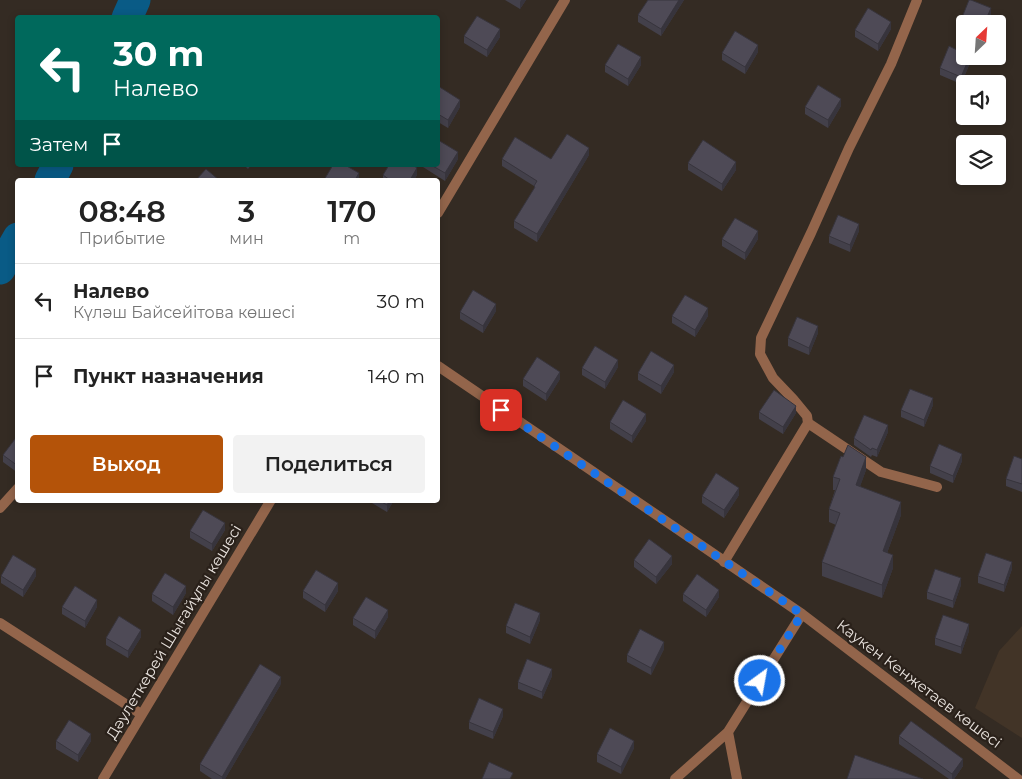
<!DOCTYPE html>
<html lang="ru">
<head>
<meta charset="utf-8">
<style>
  :root { --surface:#fff; --page:#f2f2f2; --text:#222; --muted:#767676; --line:#e0e0e0; --accent:#b45309 }
  body { margin:0; font-family:Montserrat,sans-serif; background:var(--page); color:var(--text); height:100vh; display:flex; flex-direction:column; font-size:19px; white-space:nowrap }
  * { box-sizing:border-box; margin:0 }
  p { font-size:16px; color:var(--muted) }
  .icon { flex:none; width:28px; height:28px; fill:none; stroke:currentColor; stroke-width:2; stroke-linecap:round; stroke-linejoin:round }
  .map { position:relative; flex:1; overflow:hidden }
  .panel { position:absolute; left:15px; top:178px; width:425px; height:325px; display:flex; flex-direction:column; background:var(--surface); border-radius:5px; box-shadow:0 2px 8px #0003 }
  .panel>* { flex:none }
  .banner { position:absolute; left:15px; top:15px; width:425px; height:152px; border-radius:5px; box-shadow:0 2px 8px #0003; background:#00695c; color:#fff; overflow:hidden }
  .needle { width:32px; rotate:25deg }
  .tools { position:absolute; left:956px; top:15px; display:grid; gap:10px }
  .tools a { display:grid; place-items:center; width:50px; height:50px; border-radius:5px; background:var(--surface); box-shadow:0 2px 8px #0003; font-size:25px }
  .pin { position:absolute; display:grid; place-items:center; width:42px; height:42px; color:#fff; margin:-21px; border-radius:10px; box-shadow:0 2px 8px #0006 }
  .me { position:absolute; width:55px; margin:-28px; rotate:32deg; stroke-linejoin:round; filter:drop-shadow(0 0 4px #0008) }
  .turn { display:flex; align-items:center; gap:18px; height:105px; padding:0 15px; font-size:22px }
  .turn .icon { width:65px; height:65px; stroke-width:2.5 }
  .turn b { display:block; font-size:35px; line-height:42px }
  .then { display:flex; align-items:center; height:48px; padding:0 15px; background:#0003; gap:10px; font-size:19px }
  .eta { display:flex; justify-content:space-evenly; align-items:center; height:85px; text-align:center }
  .eta b { font-size:30px; font-weight:600; line-height:35px }
  .primary-button { display:flex; gap:10px; margin-top:auto; padding:10px 15px }
  .primary-button a { flex:1; height:58px; border-radius:5px; background:var(--accent); color:#fff; font-size:20px; font-weight:600; line-height:58px; text-align:center }
  .primary-button a+a { background:var(--page); color:var(--text) }
  ul { padding:0; list-style:none }
  li { display:flex; align-items:center; gap:15px; height:75px; padding:0 15px; border-top:1px solid var(--line) }
  li div { flex:1 }
  li b { display:block; font-size:19px }
  li em { font-style:normal }
  .map>svg:first-child { display:block }
</style>
</head>
<body>
<div class="map">
<svg width="1022" height="779" viewBox="0 0 1022 779">
  <rect width="100%" height="100%" fill="#342b23"/>
  <path fill="#423427" d="M1022,626V738L975,708L999,651Z"/>
  <g fill="none" stroke-linecap="round" stroke-linejoin="round">
    <path stroke="#095b86" stroke-width="31" d="M127,18L135,0
      M50,180L58,165
      M0,269L18,238"/>
    <path stroke="#93654b" stroke-width="10" d="M917,0L891,64L849,148L811,233L761,338L760,354L773,378L793,399L807,416L808,423L881,472L937,487
      M724,562L808,423"/>
    <path stroke="#93654b" stroke-width="10" d="M438,213L565,0
      M438,366L802,614L728,732L675,779
      M0,508L18,488
      M802,614L1018,779
      M0,623L141,714
      M728,732L737,779
      M103,779L271,500"/>
  </g>
  <path fill="#43404a" d="M505,0H526L520,9Z
    M648,0H684L661,36L638,22V15Z
    M991,15L987,24H965V29L961,28V20Z
    M891,29L878,51L855,37V30Z
    M464,36L500,37L487,57L464,43Z
    M758,52L745,74L722,60V53Z
    M970,63L961,84L940,75V68Z
    M605,65H641L628,86L605,72Z
    M438,86L460,107L448,128L438,122Z
    M841,106L828,128L805,114V107Z
    M589,155L537,242L514,228V221L534,189V186L502,166V159H551Z
    M458,159L445,181L423,167V165H438Z
    M688,163L736,170L722,191L688,170Z
    M244,165H251L248,169Z
    M383,175H417L414,180H383Z
    M859,231L850,252L829,243V236Z
    M722,239H758L745,260L722,246Z
    M496,311L483,333L460,319V312Z
    M672,316H708L695,337L672,323Z
    M818,333L809,355L788,346V338Z
    M618,367L605,389L582,375V368Z
    M674,372L661,394L638,380V373Z
    M523,379H560L546,401L523,386Z
    M933,405L924,427L901,417V410Z
    M759,412L796,413L783,434L759,419Z
    M646,421L632,443L610,429V422Z
    M888,432L877,457L872,455L871,457L854,445V438Z
    M18,435V473L3,462V455Z
    M1022,459V492L1006,486V479Z
    M962,461L953,483L930,473V466Z
    M866,470L860,486L901,515L887,553L893,568L882,598L822,576V562L836,525L829,522V509L835,490H833V477Z
    M739,495L724,518L702,503V496Z
    M367,500H394L387,512Z
    M225,530L212,551L190,538V531Z
    M634,560L672,564L656,584L634,567Z
    M1012,569L1004,592L978,583V576Z
    M1,576H36L23,597L1,583Z
    M961,585L953,608L927,599V592Z
    M303,591H338L325,612L303,598Z
    M186,593L173,615L152,601V594Z
    M683,594L719,597L706,617L683,601Z
    M62,607H97L85,628L62,614Z
    M388,617L375,639L353,625V618Z
    M540,620L530,644L506,633V626Z
    M969,631L961,654L935,645V638Z
    M141,637L128,658L106,645V638Z
    M664,649L651,675L627,662V655Z
    M552,676L542,699L518,689V682Z
    M281,684L225,779H212L200,771V764Z
    M503,716L493,739L469,729V722Z
    M899,736L963,766L954,779H949L899,744Z
    M56,741H91L78,762L56,749Z
    M634,748L621,774L597,762V754Z"/>
  <path fill="#37343c" d="M521,0H526L520,9V2Z
    M679,0H684L661,36V29Z
    M991,8V15L987,24H984Z
    M891,22V29L878,51V44Z
    M500,29V37L487,57V50Z
    M758,45V52L745,74V67Z
    M970,56V63L961,84V77Z
    M641,57V65L628,86V79Z
    M841,99V106L828,128V120Z
    M460,100V107L448,128V120Z
    M589,148V155L537,242V234Z
    M458,152V159L445,181V173Z
    M736,162V170L722,191V184Z
    M417,168V175L414,180H410Z
    M359,173V180H355Z
    M859,224V231L850,252V245Z
    M758,231V239L745,260V253Z
    M496,304V311L483,333V326Z
    M708,308V316L695,337V330Z
    M818,326V333L809,355V348Z
    M618,360V367L605,389V382Z
    M674,365V372L661,394V386Z
    M560,372V379L546,401V394Z
    M933,398V405L924,427V420Z
    M796,406V413L783,434V427Z
    M646,414V421L632,443V436Z
    M888,425V432L877,457V450Z
    M962,454V461L953,483V476Z
    M866,457V470L856,498V485Z
    M739,488V495L724,518V510Z
    M390,500H394L387,512V505Z
    M901,502V515L883,564V551Z
    M225,523V530L212,551V544Z
    M893,555V568L882,598V585Z
    M672,556V564L656,584V577Z
    M1012,562V569L1004,592V585Z
    M36,569V576L23,597V590Z
    M961,578V585L953,608V601Z
    M338,583V591L325,612V605Z
    M186,586V593L173,615V607Z
    M719,590V597L706,617V610Z
    M97,600V607L85,628V621Z
    M388,610V617L375,639V631Z
    M540,613V620L530,644V637Z
    M969,624V631L961,654V647Z
    M141,630V637L128,658V651Z
    M664,642V649L651,675V668Z
    M552,669V676L542,699V692Z
    M281,677V684L225,779H222V777Z
    M503,709V716L493,739V732Z
    M91,734V741L78,762V755Z
    M634,741V748L621,774V767Z
    M963,759V766L954,779H952V774Z"/>
  <path fill="#4e4a56" stroke="#37343c" d="M648,0H679L661,29L638,15Z
    M969,0H971L991,8L984,24H969L961,20Z
    M868,8L891,22L878,44L855,30Z
    M477,16L500,29L487,50L464,36Z
    M735,31L758,45L745,67L722,53Z
    M618,44L641,57L628,79L605,65Z
    M949,46L965,54V56H970L961,77L940,68Z
    M818,85L841,99L828,120L805,107Z
    M438,86L460,100L448,120L438,114Z
    M567,134L589,148L537,234L514,221L535,187L534,186L537,181L502,159L515,137L551,159Z
    M438,140L458,152L445,173L431,165H438Z
    M703,140L736,162L722,184L688,163Z
    M333,165H345L359,173L355,180H324Z
    M389,165H413L417,168L410,180H390L383,175Z
    M206,169L219,180H196Z
    M838,215L859,224L850,245L829,236Z
    M735,218L758,231L745,253L722,239Z
    M473,290L496,304L483,326L460,312Z
    M685,295L708,308L695,330L672,316Z
    M797,317L818,326L809,348L788,338Z
    M595,346L618,360L605,382L582,368Z
    M651,351L674,365L661,386L638,373Z
    M537,357L560,372L546,394L523,379Z
    M910,389L933,398L924,420L901,410Z
    M774,390L796,406L783,427L759,412Z
    M623,400L646,414L632,436L610,422Z
    M864,415L888,425L877,450L872,448L871,450L854,438Z
    M18,435V466L3,455Z
    M939,444L962,454L953,476L930,466Z
    M848,445L866,457L856,485L901,502L883,551L893,555L882,585L822,562L840,513L829,509L840,479L833,477L841,456L843,457Z
    M1014,456L1022,459V484L1006,479Z
    M716,473L739,488L724,510L702,496Z
    M378,500H390L387,505Z
    M203,510L225,523L212,544L190,531Z
    M649,539L672,556L656,577L634,560Z
    M986,553L1012,562L1004,585L978,576Z
    M13,555L36,569L23,590L1,576Z
    M935,569L961,578L953,601L927,592Z
    M316,570L338,583L325,605L303,591Z
    M165,573L186,586L173,607L152,594Z
    M697,574L719,590L706,610L683,594Z
    M75,586L97,600L85,621L62,607Z
    M366,597L388,610L375,631L353,618Z
    M515,603L540,613L530,637L506,626Z
    M943,615L969,624L961,647L935,638Z
    M119,616L141,630L128,651L106,638Z
    M640,629L664,642L651,668L627,655Z
    M527,659L552,669L542,692L518,682Z
    M260,664L281,677L222,777L200,764Z
    M479,698L503,709L493,732L469,722Z
    M69,720L91,734L78,755L56,741Z
    M911,721L963,759L952,774L899,736Z
    M610,728L634,741L621,767L597,754Z
    M855,755L923,779H847Z
    M489,762L513,773L510,779H482Z"/>
  <g fill="none" stroke-linecap="round" stroke-linejoin="round">
    <path stroke="#1a73e8" stroke-width="9" stroke-dasharray="0 16.2" d="M501,410L802,614L760,681"/>
  </g>
  <g text-anchor="middle" stroke-width="4.5" stroke-linejoin="round" paint-order="stroke">
    <g font-size="15" fill="#e9e3de" stroke="#2a211a">
      <text transform="translate(174 632) rotate(-59)" y="5">Дәулеткерей Шығайұлы көшесі</text>
      <text transform="translate(919 684) rotate(37)" y="5">Каукен Кенжетаев көшесі</text>
    </g>
  </g>
</svg>
<div class="tools">
<a><svg class="needle" viewBox="-14 -14 28 28"><path d="M0-13l5 13h-10z" fill="#e53935"/><path d="M0 13l5-13h-10z" fill="#767676"/></svg></a>
<a><svg class="icon" aria-label="sound" viewBox="0 0 24 24"><path d="M4 9h4l5-4v14l-5-4H4zM17 9q2 3 0 6"/></svg></a>
<a><svg class="icon" aria-label="layers" viewBox="0 0 24 24"><path d="M12 4l9 5-9 5-9-5zM3 14l9 5 9-5"/></svg></a>
</div>
<div class="pin" style="left:501px;top:410px;background:#d93025"><svg class="icon" aria-label="arrive" viewBox="0 0 24 24"><path d="M6 21V4h12l-3 4 3 4H6"/></svg></div>
<svg class="me" style="left:760px;top:681px" viewBox="-20 -20 40 40"><circle r="17" fill="#1a73e8" stroke="#fff" stroke-width="3"/><path d="M0-11L8 9 0 5-8 9z" fill="#fff"/></svg>
<div class="banner">
<div class="turn"><svg class="icon" aria-label="left" viewBox="0 0 24 24"><path d="M17 20v-9H6M10 6l-5 5 5 5"/></svg><div><b>30 m</b>Налево</div></div>
<div class="then">Затем<svg class="icon" aria-label="arrive" viewBox="0 0 24 24"><path d="M6 21V4h12l-3 4 3 4H6"/></svg></div>
</div>
<section class="panel">
<div class="eta">
<div><b>08:48</b><p>Прибытие</p></div>
<div><b>3</b><p>мин</p></div>
<div><b>170</b><p>m</p></div>
</div>
<ul>
<li><svg class="icon" aria-label="left" viewBox="0 0 24 24"><path d="M17 20v-9H6M10 6l-5 5 5 5"/></svg><div><b>Налево</b><p>Күләш Байсейітова көшесі</p></div><em>30 m</em></li>
<li><svg class="icon" aria-label="arrive" viewBox="0 0 24 24"><path d="M6 21V4h12l-3 4 3 4H6"/></svg><div><b>Пункт назначения</b></div><em>140 m</em></li>
</ul>
<div class="primary-button"><a>Выход</a><a>Поделиться</a></div>
</section>
</div>
</body>
</html>
